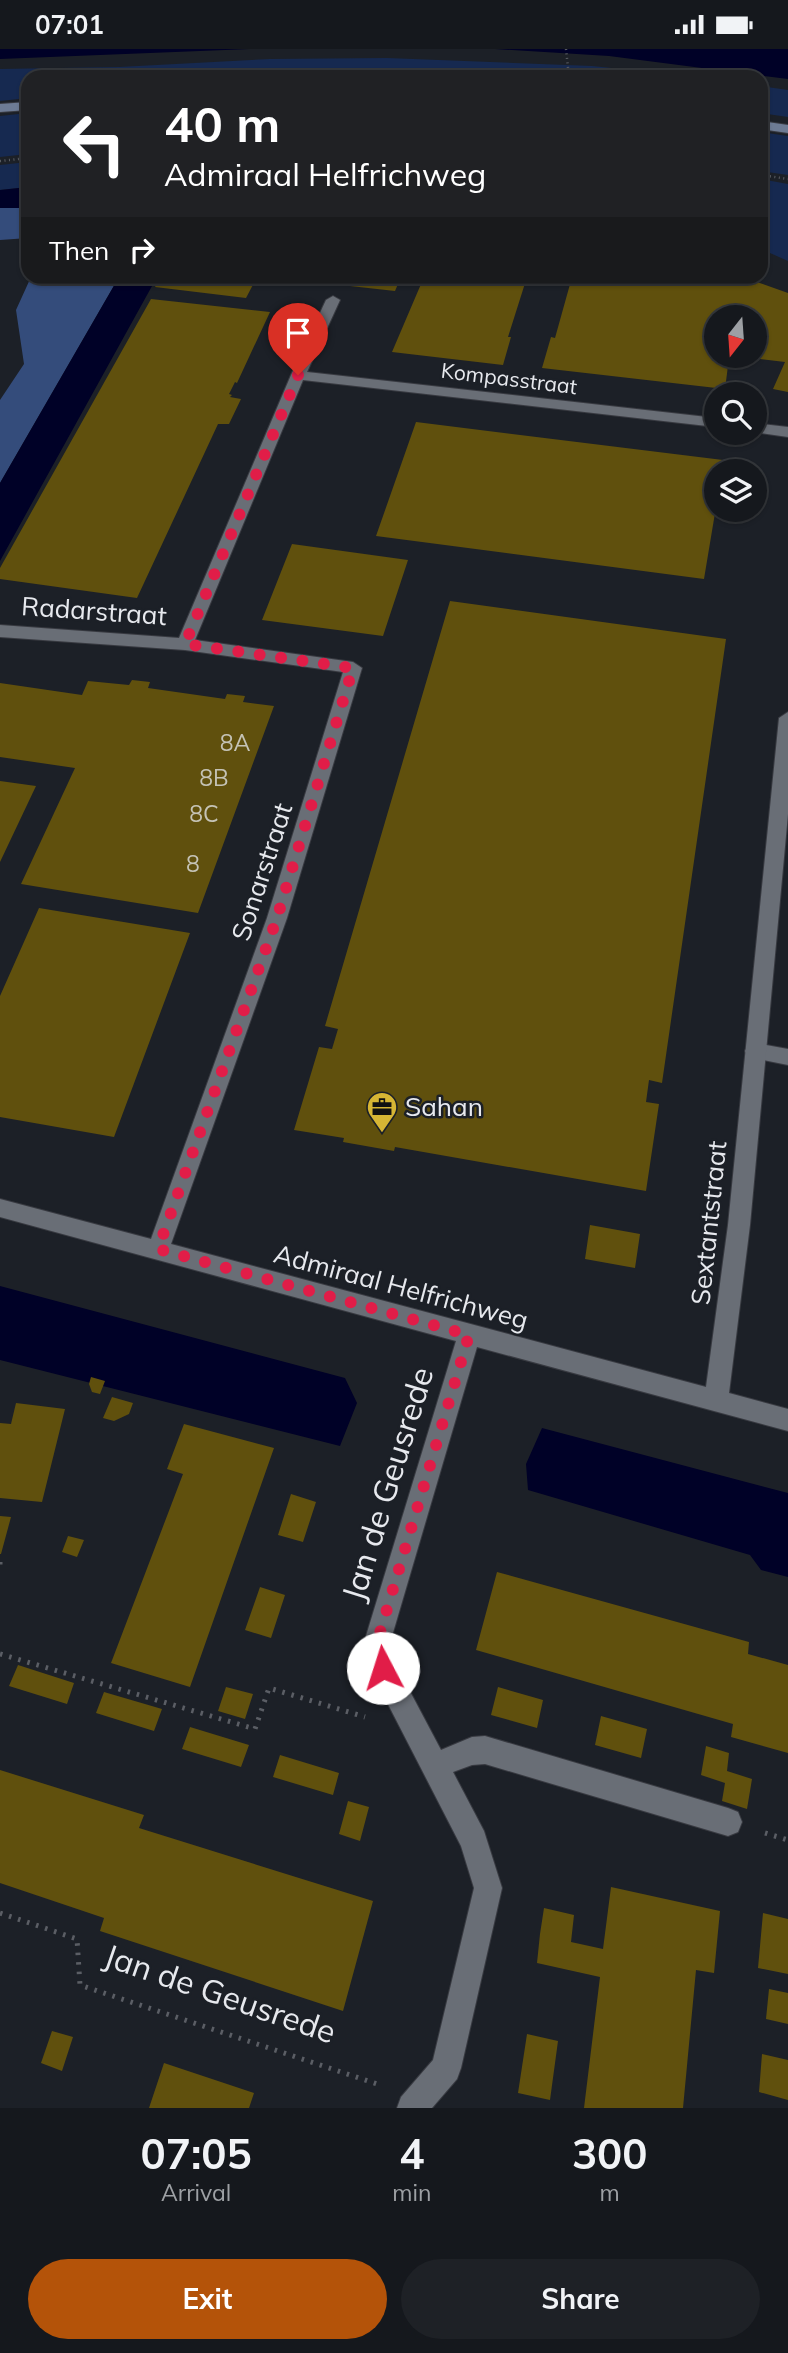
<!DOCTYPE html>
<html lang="en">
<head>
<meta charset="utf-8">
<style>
  :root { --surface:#15181d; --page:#1e2126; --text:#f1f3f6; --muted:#9da0a4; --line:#34373b; --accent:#b45309 }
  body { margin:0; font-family:Mulish,sans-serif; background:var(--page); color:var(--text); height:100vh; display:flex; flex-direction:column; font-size:26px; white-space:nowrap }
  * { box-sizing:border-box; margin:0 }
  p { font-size:23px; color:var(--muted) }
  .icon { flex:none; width:38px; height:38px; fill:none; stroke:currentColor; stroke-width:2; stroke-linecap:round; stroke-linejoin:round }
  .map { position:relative; height:2059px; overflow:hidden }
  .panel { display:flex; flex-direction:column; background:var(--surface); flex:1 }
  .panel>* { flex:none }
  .top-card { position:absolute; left:21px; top:21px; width:747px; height:214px; border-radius:21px; box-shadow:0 2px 5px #0004,0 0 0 2px var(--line); background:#202124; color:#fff; overflow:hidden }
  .needle { width:46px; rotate:197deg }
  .fabs { position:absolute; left:704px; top:256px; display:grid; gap:14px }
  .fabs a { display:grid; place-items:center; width:63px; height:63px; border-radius:50%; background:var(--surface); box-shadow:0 2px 5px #0004,0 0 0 2px var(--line); font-size:35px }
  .pin { position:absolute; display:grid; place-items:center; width:60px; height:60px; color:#fff; margin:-72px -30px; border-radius:50% 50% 50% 0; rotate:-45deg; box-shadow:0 0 7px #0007 }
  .pin .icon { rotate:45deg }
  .me { position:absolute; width:77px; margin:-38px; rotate:355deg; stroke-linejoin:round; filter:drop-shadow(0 0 5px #0008) }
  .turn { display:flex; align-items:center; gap:24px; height:147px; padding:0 28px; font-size:32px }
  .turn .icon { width:91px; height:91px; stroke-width:2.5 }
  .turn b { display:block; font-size:49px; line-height:60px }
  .then { display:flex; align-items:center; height:66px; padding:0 28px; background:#0003; gap:14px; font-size:26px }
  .eta { display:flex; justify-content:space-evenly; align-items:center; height:119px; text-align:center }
  .eta b { font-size:42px; font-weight:700; line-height:49px }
  .cta { display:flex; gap:14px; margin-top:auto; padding:14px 28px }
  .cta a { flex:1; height:80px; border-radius:42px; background:var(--accent); color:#fff; font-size:28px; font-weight:700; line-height:80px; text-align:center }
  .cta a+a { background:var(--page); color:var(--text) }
  .status { display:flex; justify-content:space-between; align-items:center; height:49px; padding:0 35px; background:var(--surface); direction:ltr }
  .status svg { height:19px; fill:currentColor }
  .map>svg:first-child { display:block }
</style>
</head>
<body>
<div class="status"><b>07:01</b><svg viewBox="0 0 49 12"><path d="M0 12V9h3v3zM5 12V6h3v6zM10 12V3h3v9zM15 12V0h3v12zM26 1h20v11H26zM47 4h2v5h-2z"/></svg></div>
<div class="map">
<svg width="788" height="2059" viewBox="0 0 788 2059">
  <rect width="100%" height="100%" fill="#1c2027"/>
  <path fill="#162950" d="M387,9L592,17L701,28H28V49L0,52V20L119,18L270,10Z
    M761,37L788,41V68L761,64Z
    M28,64V105L0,108V67Z
    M761,83L788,87V126L761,122Z
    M28,113V138L0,141V116Z
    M761,130L788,135V212L761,200Z"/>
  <path fill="#344c7b" d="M13,158L28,159V189L0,191V159Z
    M31,228H119L0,434V351L24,315L16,261Z"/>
  <path fill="#000127" d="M0,0H250L0,10Z
    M495,0H788V30L609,7Z
    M28,138V159H0V141Z
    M119,228H157L0,512V434Z
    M0,1237L345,1329L357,1354L340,1397L0,1311Z
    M542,1379L788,1444V1528L761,1521L750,1506L528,1441L526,1415Z"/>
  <path fill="#60500d" d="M161,228H257L246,249L155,238Z
    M335,228H401L395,242L332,235Z
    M424,228H527L508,288H511L503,316L392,303Z
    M572,228H743L788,244V343L773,340L785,313L743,308L754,306V268H716V306L729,309L725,340L542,319L551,288L555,289Z
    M151,250L270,263L237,334L235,333L229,345L232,346L230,348L241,350L229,375H218L137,549L0,530V519Z
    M416,373L723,411L722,422H716V458L704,530L376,487Z
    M292,495L408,511L383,587L262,571Z
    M450,552L726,590L662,1034L649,1031L646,1053L659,1055L646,1142L395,1098L394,1102L343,1093L344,1089L294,1081L319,998L332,1000L338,980L325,977Z
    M132,631L150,633L148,639L225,650L227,645L245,647L243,653L274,657L198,864L21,835L75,719L0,708V634L82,646L88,632L129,636Z
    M0,732L36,737L0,813Z
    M39,859L190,884L114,1088L0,1068V947Z
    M590,1176L640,1185L635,1219L585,1210Z
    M91,1328L105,1332L100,1345L92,1343L89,1335Z
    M112,1348L133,1354L129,1365L114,1372L103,1369Z
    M16,1354L65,1360L42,1453L0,1449V1374L11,1375Z
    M184,1375L274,1399L190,1638L111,1614L183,1425L167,1420Z
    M291,1445L316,1453L303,1493L278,1486Z
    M0,1467L11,1468L1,1505H0Z
    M68,1487L84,1491L77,1508L62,1503Z
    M497,1523L749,1593L748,1605L788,1616V1704L731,1688L733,1675L476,1601Z
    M260,1538L285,1546L271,1589L245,1581Z
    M18,1616L74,1634L67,1655L9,1637Z
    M226,1638L253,1645L245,1670L218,1662Z
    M498,1638L543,1651L537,1679L491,1666Z
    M104,1643L162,1660L154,1682L96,1664Z
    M601,1667L647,1680L641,1709L595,1696Z
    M190,1678L249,1696L241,1718L182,1700Z
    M706,1697L729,1704L727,1722L752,1730L747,1760L722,1752L725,1734L701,1726Z
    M280,1706L339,1724L333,1746L273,1728Z
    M0,1721L144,1766L139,1779L373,1852L343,1962L100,1882L104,1869L0,1834Z
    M348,1752L369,1758L360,1792L339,1785Z
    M611,1838L720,1862L714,1924L696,1921L683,2059H584L600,1928L537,1914L540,1885L544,1859L574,1866L571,1893L603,1900Z
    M763,1864L788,1870V1925L758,1919Z
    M769,1940L788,1944V1975L766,1970Z
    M52,1982L73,1988L62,2022L41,2014Z
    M527,1985L558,1992L550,2051L518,2044Z
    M762,2005L788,2011V2051L759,2043Z
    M164,2014L254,2044L249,2059H149Z"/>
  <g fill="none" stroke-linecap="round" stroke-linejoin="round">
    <g stroke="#383a41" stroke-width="2">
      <path id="lane" d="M755,994L788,1000V1016L748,1008L745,1002L748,996Z"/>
    </g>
    <g stroke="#383a41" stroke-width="2">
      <path id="street" d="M333,247L340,251L307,323L716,369V378L303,331L195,591L353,613L362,619L287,869L171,1195L706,1338L728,1176L779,669L788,663V765L750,1176L729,1344L788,1360V1382L477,1298L392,1587L396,1616L441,1701L472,1688L485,1687L728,1759L738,1763L742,1773L738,1783L728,1787L485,1715L472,1716L453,1723L484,1782L502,1839L461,2019L457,2030L432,2059H397L401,2048L433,2011L474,1839L461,1797L374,1628L366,1587L456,1292L0,1168V1150L151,1190L267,869L343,623L185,601L0,588V576L179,589L291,326L326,251Z
        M754,374L788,378V388L753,383Z"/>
    </g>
    <g stroke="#383a41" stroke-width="2">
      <path id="secondary" d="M28,53V61L0,63V55Z
        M761,72L788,76V84L761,80Z"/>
    </g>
    <path stroke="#5b5e65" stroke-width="2.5" stroke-dasharray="1 3.5" stroke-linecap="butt" d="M566,0L569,28
      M0,112L28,109
      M761,126L788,130"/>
    <path stroke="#5b5e65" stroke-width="5" stroke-dasharray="2.5 7" stroke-linecap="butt" d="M0,1513V1517
      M0,1605L255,1680L269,1639L365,1668
      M765,1784L788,1791
      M0,1864L77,1890L80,1936L380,2036"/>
    <use href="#lane" fill="#696e76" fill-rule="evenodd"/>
    <use href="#street" fill="#696e76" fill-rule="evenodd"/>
    <use href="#secondary" fill="#6d7b94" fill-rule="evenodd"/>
  </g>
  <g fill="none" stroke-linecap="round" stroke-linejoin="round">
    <path stroke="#e11d48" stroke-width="12" stroke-dasharray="0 21.6" d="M298,326L185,595L353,619L277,869L158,1200L469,1286L379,1587L383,1619"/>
  </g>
  <defs>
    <g id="office-pin" transform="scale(1.575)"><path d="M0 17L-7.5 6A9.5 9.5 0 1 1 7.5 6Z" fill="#d6b534" stroke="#1c2027"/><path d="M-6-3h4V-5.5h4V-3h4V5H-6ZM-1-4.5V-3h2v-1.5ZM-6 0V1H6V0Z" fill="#111"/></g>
  </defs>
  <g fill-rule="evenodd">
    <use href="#office-pin" x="382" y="1058"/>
  </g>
  <g text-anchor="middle" stroke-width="5" stroke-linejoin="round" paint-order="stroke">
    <g font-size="21" fill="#e7e9ee" stroke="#1c2027">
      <text transform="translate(509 330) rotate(7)" y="7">Kompasstraat</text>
    </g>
    <g font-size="23" fill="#c5c3b6">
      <text x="235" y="702">8A</text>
      <text x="214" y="737">8B</text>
      <text x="204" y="773">8C</text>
      <text x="193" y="823">8</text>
    </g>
    <g font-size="26" fill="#e7e9ee" stroke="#1c2027">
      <text transform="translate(94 562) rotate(4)" y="9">Radarstraat</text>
      <text transform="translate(262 823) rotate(-72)" y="9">Sonarstraat</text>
      <text transform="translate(709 1174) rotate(-84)" y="9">Sextantstraat</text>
      <text transform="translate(401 1238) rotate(15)" y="9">Admiraal Helfrichweg</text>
    </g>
    <g font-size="26" fill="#e7e9ee" stroke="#1c2027" text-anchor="start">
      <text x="405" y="1067">Sahan</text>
    </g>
    <g font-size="32" fill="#e7e9ee" stroke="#1c2027">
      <text transform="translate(388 1435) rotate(-73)" y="11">Jan de Geusrede</text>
      <text transform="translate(220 1945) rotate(19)" y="11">Jan de Geusrede</text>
    </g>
  </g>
</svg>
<div class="fabs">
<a><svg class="needle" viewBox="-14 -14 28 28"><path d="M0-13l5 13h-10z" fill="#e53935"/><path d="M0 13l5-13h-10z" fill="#9da0a4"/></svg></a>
<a><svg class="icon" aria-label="search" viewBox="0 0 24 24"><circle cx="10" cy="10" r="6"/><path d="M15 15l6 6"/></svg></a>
<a><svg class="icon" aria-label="layers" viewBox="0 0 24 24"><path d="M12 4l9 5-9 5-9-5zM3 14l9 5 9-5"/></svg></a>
</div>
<div class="pin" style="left:298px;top:326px;background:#d93025"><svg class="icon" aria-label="arrive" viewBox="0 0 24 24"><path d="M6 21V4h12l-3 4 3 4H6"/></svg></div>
<svg class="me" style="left:383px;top:1619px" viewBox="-20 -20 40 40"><circle r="19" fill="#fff"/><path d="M0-13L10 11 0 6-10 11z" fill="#e11d48"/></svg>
<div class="top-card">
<div class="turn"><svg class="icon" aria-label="left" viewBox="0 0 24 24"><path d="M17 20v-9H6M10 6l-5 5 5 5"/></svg><div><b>40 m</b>Admiraal Helfrichweg</div></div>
<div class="then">Then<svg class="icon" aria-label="right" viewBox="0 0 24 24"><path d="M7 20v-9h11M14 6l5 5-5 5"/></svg></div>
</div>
</div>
<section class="panel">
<div class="eta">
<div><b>07:05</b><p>Arrival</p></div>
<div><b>4</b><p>min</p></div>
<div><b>300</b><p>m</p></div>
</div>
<div class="cta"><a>Exit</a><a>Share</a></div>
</section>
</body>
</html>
